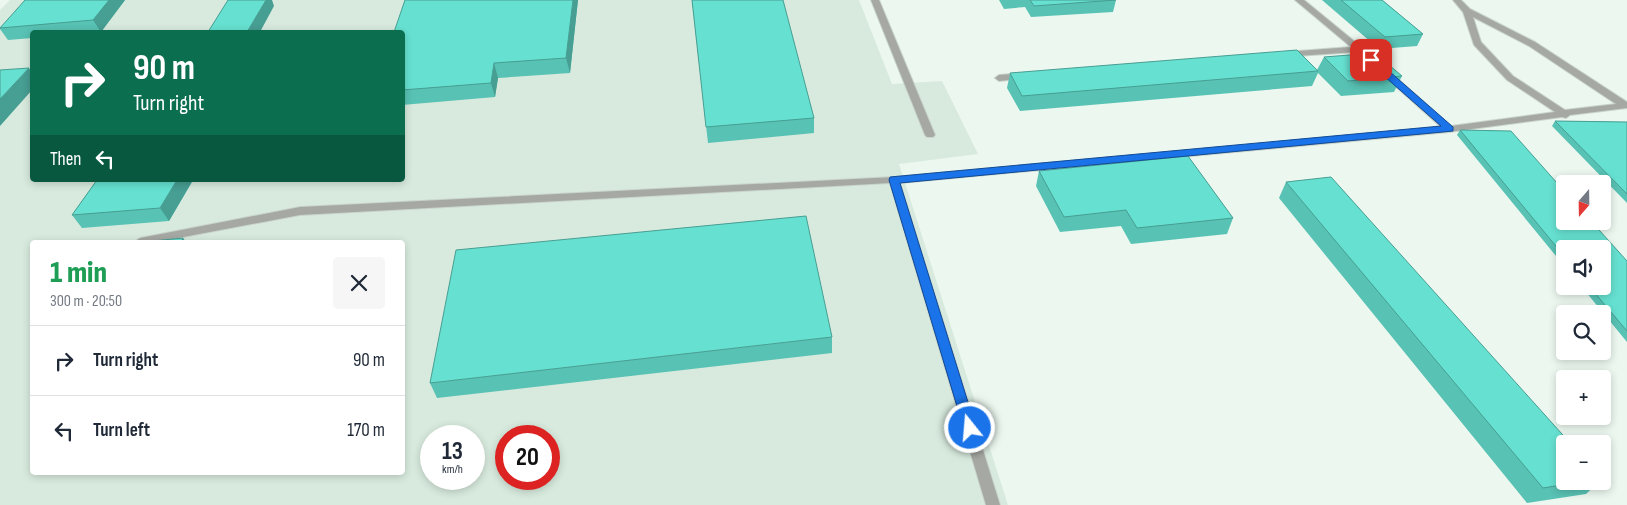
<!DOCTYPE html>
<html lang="en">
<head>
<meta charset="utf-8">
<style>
  :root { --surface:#fff; --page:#f6f6f7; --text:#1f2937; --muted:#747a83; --line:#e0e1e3 }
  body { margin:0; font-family:"Sofia Sans Condensed",sans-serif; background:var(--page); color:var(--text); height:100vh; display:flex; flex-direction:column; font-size:19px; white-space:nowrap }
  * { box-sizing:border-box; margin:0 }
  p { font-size:16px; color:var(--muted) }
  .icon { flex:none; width:28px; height:28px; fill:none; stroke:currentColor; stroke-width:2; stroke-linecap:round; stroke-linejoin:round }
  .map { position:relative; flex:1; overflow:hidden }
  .panel { position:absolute; left:30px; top:240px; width:375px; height:235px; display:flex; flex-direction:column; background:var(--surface); border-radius:5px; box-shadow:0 2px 8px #0003 }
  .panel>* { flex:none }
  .guide { position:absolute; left:30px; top:30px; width:375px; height:152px; border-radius:5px; box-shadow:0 2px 8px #0003; background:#0b6e4f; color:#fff; overflow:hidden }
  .needle { width:32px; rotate:200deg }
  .fabs { position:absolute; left:1556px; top:175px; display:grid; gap:10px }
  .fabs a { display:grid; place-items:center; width:55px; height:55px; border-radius:5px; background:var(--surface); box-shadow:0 2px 8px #0003; font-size:25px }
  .speed { position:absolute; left:420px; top:425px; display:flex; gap:10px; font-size:25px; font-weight:700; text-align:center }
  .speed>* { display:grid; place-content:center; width:65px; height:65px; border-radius:50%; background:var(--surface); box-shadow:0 2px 8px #0003; line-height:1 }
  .speed small { font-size:12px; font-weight:400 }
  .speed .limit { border:8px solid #d22; background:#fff; color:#111 }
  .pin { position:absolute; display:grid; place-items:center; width:42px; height:42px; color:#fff; margin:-21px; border-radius:10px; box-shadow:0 2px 8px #0006 }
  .me { position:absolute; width:55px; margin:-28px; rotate:343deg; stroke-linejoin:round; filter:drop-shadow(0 0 4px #0008) }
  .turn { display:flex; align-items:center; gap:18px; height:105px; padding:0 20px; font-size:22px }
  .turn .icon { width:65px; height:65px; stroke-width:2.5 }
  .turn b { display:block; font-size:35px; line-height:42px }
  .then { display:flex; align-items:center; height:48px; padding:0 20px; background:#0003; gap:10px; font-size:19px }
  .round { display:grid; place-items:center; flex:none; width:52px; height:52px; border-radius:5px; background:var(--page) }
  .headline { display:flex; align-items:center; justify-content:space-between; height:85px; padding:0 20px }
  h1 { font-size:30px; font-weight:800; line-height:38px; color:#1e9e55 }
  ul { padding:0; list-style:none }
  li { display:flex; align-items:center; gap:15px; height:70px; padding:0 20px; border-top:1px solid var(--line) }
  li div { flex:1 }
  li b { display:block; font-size:19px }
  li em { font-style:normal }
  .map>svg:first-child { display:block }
</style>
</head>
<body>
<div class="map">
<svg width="1627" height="505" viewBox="0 0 1627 505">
  <rect width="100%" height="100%" fill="#ebf7ef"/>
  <path fill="#d8eade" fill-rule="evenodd" d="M10,0H859L892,84L942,81L978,154L899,164L1008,505H0V10ZM32,32H402V180H32ZM32,242H402V472H32ZM431,436H474V479H431ZM506,436H549V479H506Z"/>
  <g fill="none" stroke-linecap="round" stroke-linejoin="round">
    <g stroke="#c9d4cd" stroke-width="2">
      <path id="service" d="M871,0H879L935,135L933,137H927L925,135Z
        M1295,0H1304L1365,50V54L1362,55L1356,52L1282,57V53L1285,52L1351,47Z
        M1453,0H1461L1470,9L1535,42L1627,102V108L1570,115L1566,118L1562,117L1449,132L900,183L1000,505H986L890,183L300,215L157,242H134L140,238L300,207L894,177L1441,127L1384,76V72H1390L1451,126L1555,112L1507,80L1474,45L1463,12ZM1473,17L1529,46L1616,104L1565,110L1513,76L1481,42Z
        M1023,73L1026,74V78L999,81L995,78L999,75Z"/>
    </g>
    <use href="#service" fill="#a6a8a3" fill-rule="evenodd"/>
  </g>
  <path fill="#58c2b4" d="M125,0L101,32H32V38L8,40L0,29V27Z
    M405,0H578L570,73L498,78L495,97L402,105V32Z
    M692,0L814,118V133L708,143Z
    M999,0H1116L1113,12L1031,17L1025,7L1004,9Z
    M1322,0H1382L1423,34L1417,46L1379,49Z
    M1324,57L1402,76L1394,92L1341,96L1318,73L1312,86L1020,111L1007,88L1010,73L1317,70Z
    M1555,121L1627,122V203L1552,126Z
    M1460,130L1627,261V342L1581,286H1602L1565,249V267L1457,135Z
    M1039,171L1233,218L1227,234L1131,244L1121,226L1060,232L1036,186Z
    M97,180H193L169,221L82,228L72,215Z
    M1286,182L1565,481H1600L1586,494L1527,503L1279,198Z
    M832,337V353L437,398L430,383Z"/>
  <path fill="#479e92" d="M109,0H125L101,32L93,20Z
    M266,0H272L274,6L260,32H247Z
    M573,0H578L570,73L566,58Z
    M494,63L498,78L495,97L491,83Z
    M29,68L32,73V90L0,126V99Z
    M177,180H193L169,221L160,208Z
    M183,238L186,242H181Z"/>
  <path fill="#66e1d1" stroke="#479e92" d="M25,0H109L93,20L0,28Z
    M228,0H266L247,32H208Z
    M405,0H573L566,58L494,63L491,83L402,90V32H394Z
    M692,0H783L814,118L706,127Z
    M1030,0H1116L1034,6Z
    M1341,0H1382L1423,34L1385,37Z
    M1297,50L1318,71L1022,96L1010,73Z
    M1375,53L1402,76L1348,81L1324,57Z
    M29,68L0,99V70Z
    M1555,121L1627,122V194Z
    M1460,130L1511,131L1565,192V221H1591L1627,261V331L1589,286H1602V249H1565V257Z
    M1188,156L1233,218L1137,228L1126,210L1064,217L1039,171Z
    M1331,177L1571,444H1565V481H1586L1543,488L1286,182Z
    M97,180H177L160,208L72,215Z
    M806,216L832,337L430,383L456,250Z
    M183,238L181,242H143Z"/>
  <path fill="#1a73e8" stroke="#114b97" d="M1368,58H1374L1453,127V131L900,183L976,428L974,433H965L889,180L890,177L1441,126L1368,62Z"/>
</svg>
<div class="fabs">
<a><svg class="needle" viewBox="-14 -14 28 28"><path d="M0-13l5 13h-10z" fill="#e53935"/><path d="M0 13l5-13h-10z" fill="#747a83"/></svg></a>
<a><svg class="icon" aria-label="sound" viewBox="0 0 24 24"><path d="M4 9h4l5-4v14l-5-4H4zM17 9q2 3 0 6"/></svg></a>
<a><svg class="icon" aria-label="search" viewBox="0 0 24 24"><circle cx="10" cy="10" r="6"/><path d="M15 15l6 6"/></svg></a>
<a>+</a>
<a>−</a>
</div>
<div class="speed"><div>13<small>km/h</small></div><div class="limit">20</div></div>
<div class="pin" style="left:1371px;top:60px;background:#d93025"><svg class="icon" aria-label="arrive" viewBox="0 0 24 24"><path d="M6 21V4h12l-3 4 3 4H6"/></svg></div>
<svg class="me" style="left:970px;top:428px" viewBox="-20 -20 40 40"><circle r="17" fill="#1a73e8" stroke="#fff" stroke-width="3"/><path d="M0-11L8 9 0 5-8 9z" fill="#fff"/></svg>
<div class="guide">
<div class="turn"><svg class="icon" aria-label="right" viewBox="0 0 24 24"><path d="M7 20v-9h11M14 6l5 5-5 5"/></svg><div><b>90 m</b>Turn right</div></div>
<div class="then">Then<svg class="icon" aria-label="left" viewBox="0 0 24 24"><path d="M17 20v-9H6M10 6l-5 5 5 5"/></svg></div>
</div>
<section class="panel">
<div class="headline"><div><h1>1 min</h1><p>300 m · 20:50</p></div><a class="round"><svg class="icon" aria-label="close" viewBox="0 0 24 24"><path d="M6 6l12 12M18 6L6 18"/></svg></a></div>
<ul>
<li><svg class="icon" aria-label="right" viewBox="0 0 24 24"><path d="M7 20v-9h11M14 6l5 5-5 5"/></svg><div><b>Turn right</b></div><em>90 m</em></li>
<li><svg class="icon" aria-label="left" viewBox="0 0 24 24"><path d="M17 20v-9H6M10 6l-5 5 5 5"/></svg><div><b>Turn left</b></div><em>170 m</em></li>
</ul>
</section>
</div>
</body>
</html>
